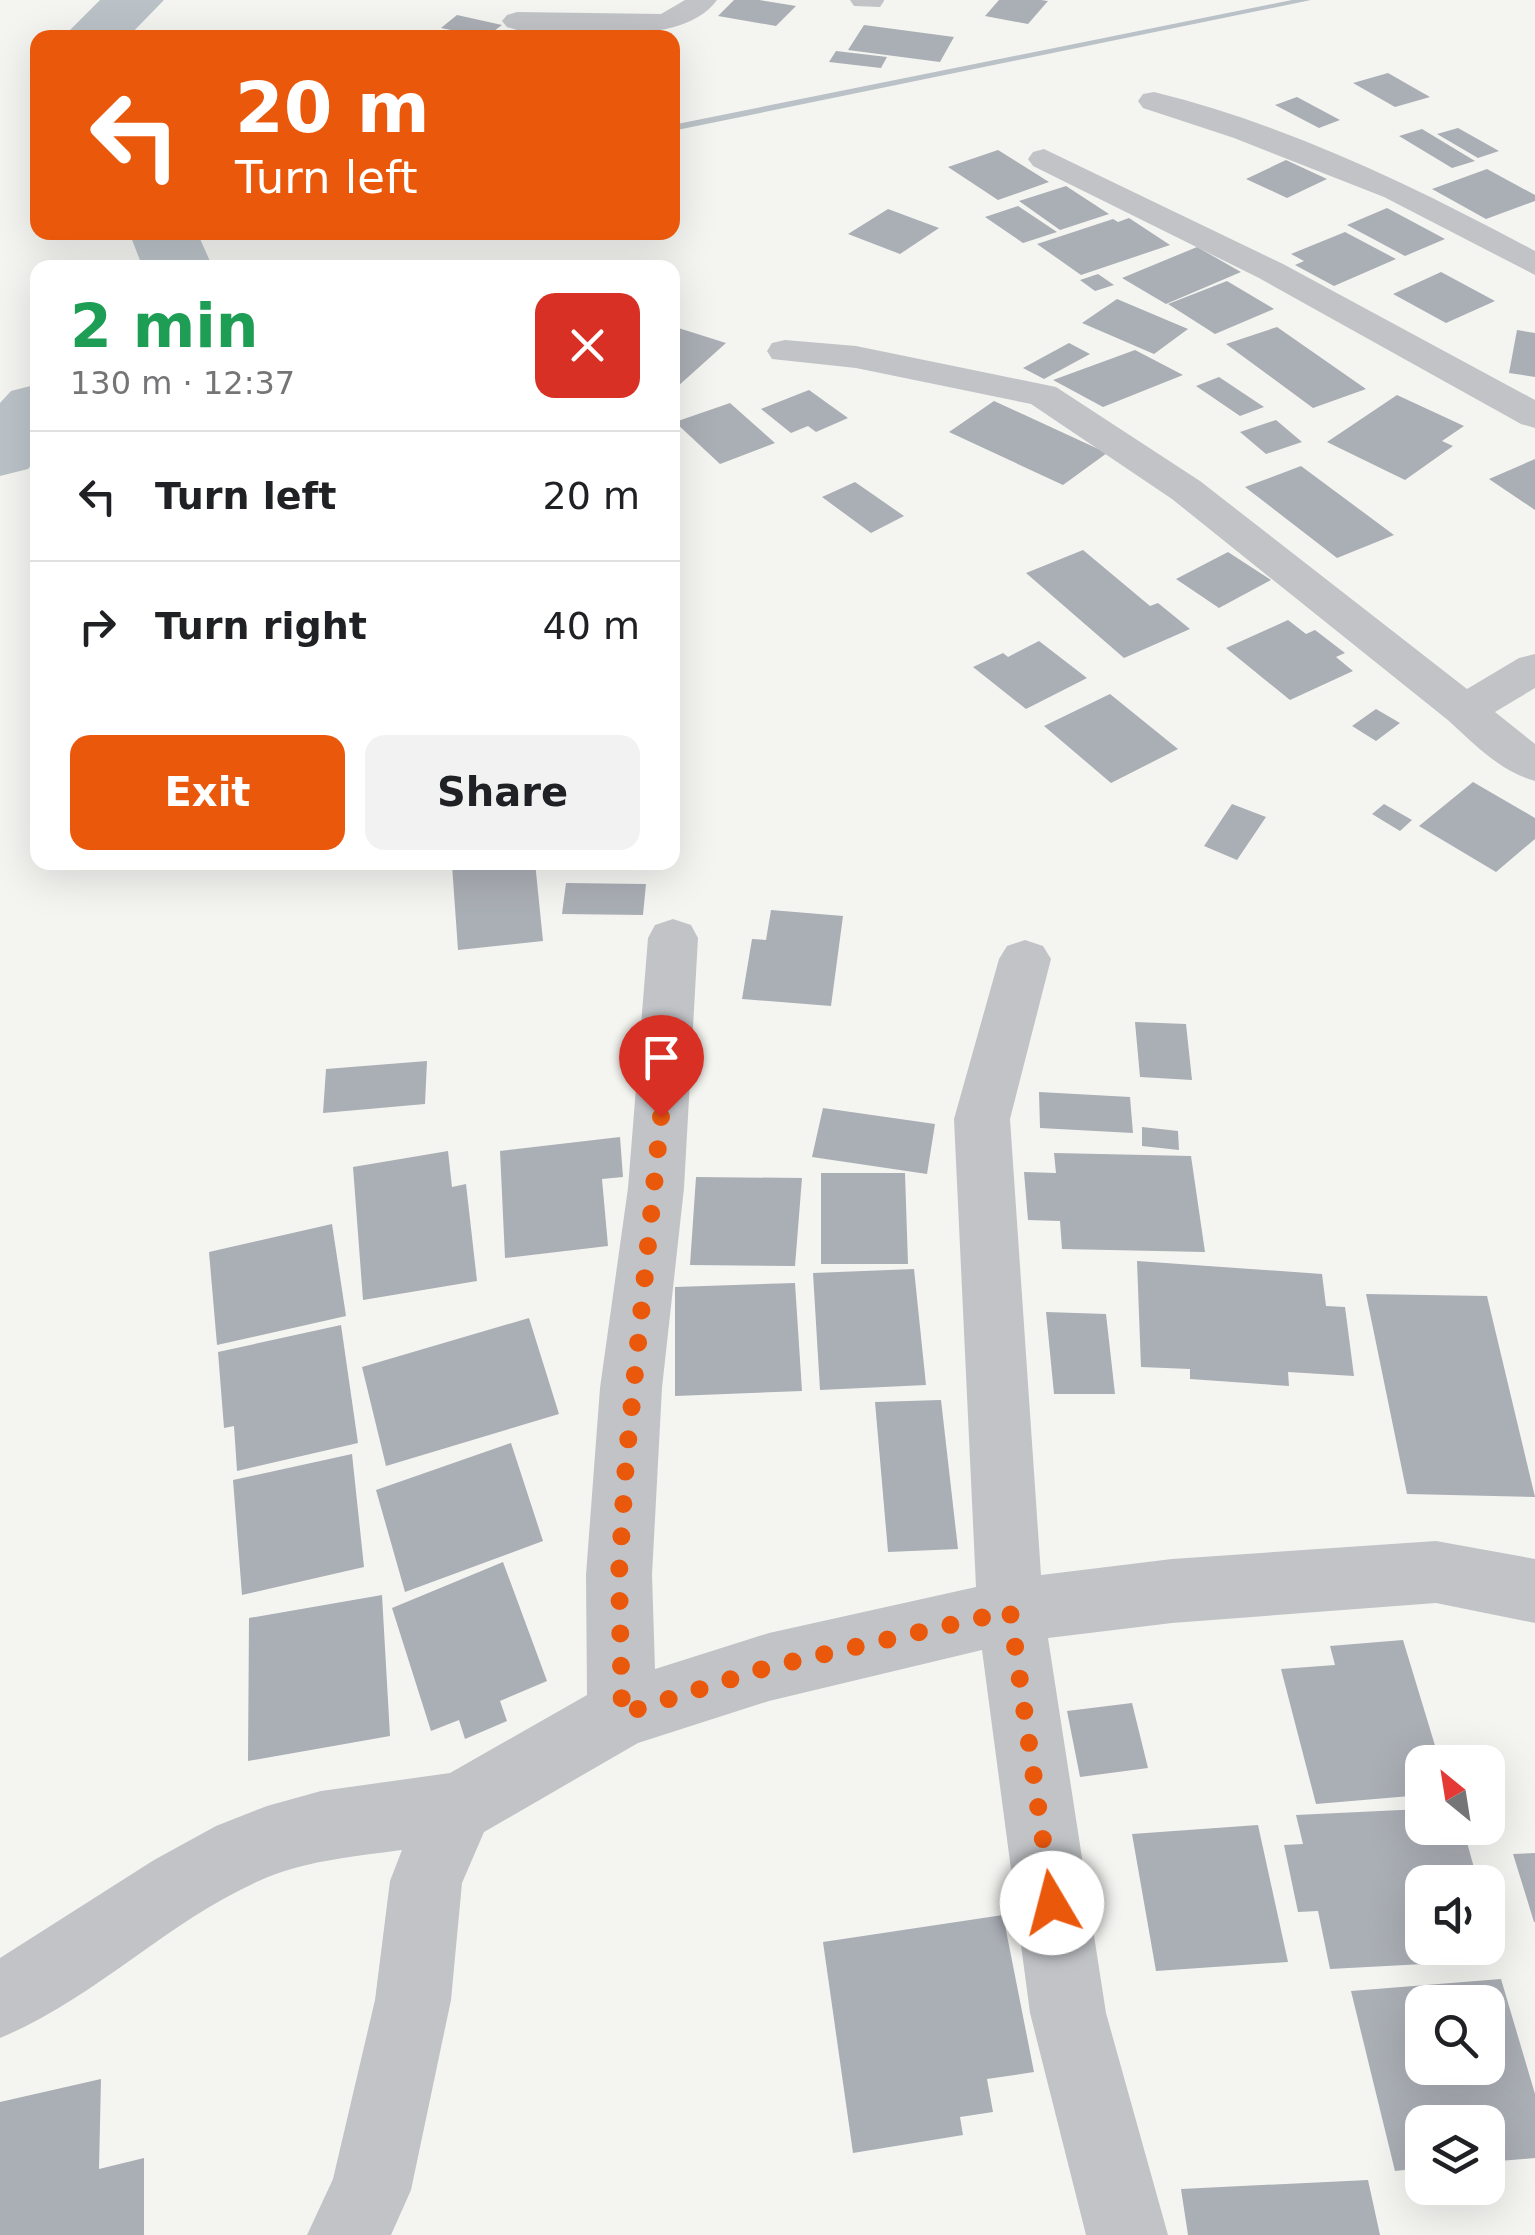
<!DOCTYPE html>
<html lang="en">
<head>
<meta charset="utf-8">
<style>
  :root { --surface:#fff; --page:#f2f2f2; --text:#202124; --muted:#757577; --line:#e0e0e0; --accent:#ea580c }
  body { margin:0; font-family:"DejaVu Sans",sans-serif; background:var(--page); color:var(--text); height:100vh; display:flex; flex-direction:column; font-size:38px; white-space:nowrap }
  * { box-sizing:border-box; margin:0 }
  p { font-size:32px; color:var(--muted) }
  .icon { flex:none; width:55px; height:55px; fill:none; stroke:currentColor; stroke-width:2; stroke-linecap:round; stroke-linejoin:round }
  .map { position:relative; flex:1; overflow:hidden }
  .details { position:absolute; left:30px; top:260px; width:650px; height:610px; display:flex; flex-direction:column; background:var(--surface); border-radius:20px; box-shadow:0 10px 40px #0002 }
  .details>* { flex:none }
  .banner { position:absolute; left:30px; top:30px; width:650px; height:210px; border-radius:20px; box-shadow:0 10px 40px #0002; background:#ea580c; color:#fff; overflow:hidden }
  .needle { width:65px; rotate:330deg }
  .controls { position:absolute; left:1405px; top:1745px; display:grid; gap:20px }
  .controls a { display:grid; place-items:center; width:100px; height:100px; border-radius:20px; background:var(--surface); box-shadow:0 10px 40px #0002; font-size:50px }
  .pin { position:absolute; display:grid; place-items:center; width:85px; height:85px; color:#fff; margin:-102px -42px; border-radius:50% 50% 50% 0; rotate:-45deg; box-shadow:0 0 10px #0007 }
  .pin .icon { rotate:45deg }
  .me { position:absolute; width:110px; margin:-55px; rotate:352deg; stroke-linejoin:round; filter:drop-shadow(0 0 8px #0008) }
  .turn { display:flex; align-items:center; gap:35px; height:210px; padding:0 40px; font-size:45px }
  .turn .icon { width:130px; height:130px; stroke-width:2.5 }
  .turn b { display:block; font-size:70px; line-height:85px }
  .round { display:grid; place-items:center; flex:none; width:105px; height:105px; border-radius:20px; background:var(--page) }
  .head { display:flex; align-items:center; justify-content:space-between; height:170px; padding:0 40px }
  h1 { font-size:60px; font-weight:700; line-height:75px; color:#1e9e55 }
  .button { display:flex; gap:20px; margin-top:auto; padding:20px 40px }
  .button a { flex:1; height:115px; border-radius:20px; background:var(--accent); color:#fff; font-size:40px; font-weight:700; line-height:115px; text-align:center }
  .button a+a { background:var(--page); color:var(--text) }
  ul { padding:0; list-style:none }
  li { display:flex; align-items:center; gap:30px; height:130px; padding:0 40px; border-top:2px solid var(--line) }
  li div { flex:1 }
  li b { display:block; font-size:38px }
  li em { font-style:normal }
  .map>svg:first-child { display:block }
</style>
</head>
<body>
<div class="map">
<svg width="1535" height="2235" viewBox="0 0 1535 2235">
  <rect width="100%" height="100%" fill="#f4f5f1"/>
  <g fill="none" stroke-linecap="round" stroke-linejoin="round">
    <path fill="#bac2c8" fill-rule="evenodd" d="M1292,0H1311L672,131V125Z
      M170,232L163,236L158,233V232Z"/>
    <path fill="#bac2c8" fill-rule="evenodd" d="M100,0H164L127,38H62Z
      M129,232H197L213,268H143Z
      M38,384V457L28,469L0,476V403L11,391Z"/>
  </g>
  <path fill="#aaaeb5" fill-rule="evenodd" d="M734,0H759L796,6L776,26L718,16Z
    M999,0H1041L1048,1L1028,24L985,16Z
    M457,15L502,25L486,37L441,28Z
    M864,25L954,37L940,62L848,50Z
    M836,51L887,57L881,68L829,62Z
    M1388,73L1430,97L1395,107L1353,83Z
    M1297,97L1340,120L1319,128L1275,105Z
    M1458,128L1499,151L1478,158L1437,134Z
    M1422,129L1475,161L1452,168L1399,136Z
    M998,150L1049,182L998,200L948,167Z
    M1286,160L1327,179L1287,198L1246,179Z
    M1487,169L1535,195V201L1486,219L1432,189Z
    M1066,186L1109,214L1060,230L1019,201Z
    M1018,206L1057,232L1023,243L985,217Z
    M1387,208L1445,239L1405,256L1347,225Z
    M888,209L939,228L900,254L848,234Z
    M1129,218L1170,245L1081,275L1037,244L1113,219L1118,222Z
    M1345,232L1396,259L1334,286L1295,265L1304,261L1291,254Z
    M1197,247L1241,272L1166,304L1122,278Z
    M1441,272L1495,301L1446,323L1393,294Z
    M1098,274L1114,285L1095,291L1080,280Z
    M1227,281L1274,309L1215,334L1168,304Z
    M1117,299L1188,329L1154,354L1082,323Z
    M672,326L726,343L677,387L672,386Z
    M1277,327L1366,389L1313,408L1226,344Z
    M1517,330L1535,333V377L1509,373Z
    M1069,343L1090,354L1044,379L1023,368Z
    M1135,350L1183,375L1103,407L1053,380Z
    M1219,377L1264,407L1240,416L1196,386Z
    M809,390L848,418L816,432L808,426L791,433L761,409Z
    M1397,395L1464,426L1442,441L1453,446L1405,480L1327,442Z
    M994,401L1107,453L1063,485L949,432Z
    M730,403L775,443L720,464L675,422Z
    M1276,420L1302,442L1266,454L1240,432Z
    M1535,459V510L1489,479Z
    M1301,466L1394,535L1337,558L1245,487Z
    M855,482L904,516L871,533L822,497Z
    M1083,550L1150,606L1158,603L1190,629L1124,658L1026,573Z
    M1228,552L1271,580L1219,608L1176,579Z
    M1288,620L1306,634L1315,630L1345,653L1336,657L1353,671L1290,700L1226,648Z
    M1039,641L1087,678L1026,709L973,667L1003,653L1008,657Z
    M1110,694L1178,749L1111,783L1044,726Z
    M1376,709L1400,723L1376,741L1352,726Z
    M1473,782L1535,818V839L1496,872L1419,826Z
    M1232,804L1266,817L1237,860L1204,846Z
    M1384,804L1412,820L1400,831L1372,814Z
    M475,862H535L543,941L458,950L452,865Z
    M566,883L646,884L643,915L562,914Z
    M771,910L843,916L831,1006L742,999L752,939L766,940Z
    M1135,1022L1186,1024L1192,1080L1140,1077Z
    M427,1061L425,1104L323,1113L326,1069Z
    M1039,1092L1130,1097L1133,1133L1040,1128Z
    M823,1108L935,1124L927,1174L812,1157Z
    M1142,1127L1178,1131L1179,1150L1142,1146Z
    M620,1137L623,1177L602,1179L608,1246L505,1258L500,1151Z
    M448,1151L452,1187L466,1184L477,1281L363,1300L353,1167Z
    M1054,1153L1191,1156L1205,1252L1062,1249L1060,1221L1028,1220L1024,1172L1056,1173Z
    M821,1173H905L908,1264H821Z
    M696,1177L802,1178L795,1266L690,1265Z
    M332,1224L346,1316L217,1345L209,1252Z
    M1137,1261L1322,1274L1326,1306L1345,1307L1354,1376L1288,1372L1289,1386L1190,1379V1369L1141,1367Z
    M914,1269L926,1385L820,1390L813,1273Z
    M795,1283L802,1391L675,1396V1287Z
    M1366,1294L1487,1296L1535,1497L1407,1494Z
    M1046,1312L1106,1314L1115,1394H1054Z
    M529,1318L559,1414L386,1466L362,1367Z
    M341,1325L358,1443L237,1471L234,1426L224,1428L218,1352Z
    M941,1400L958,1549L888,1552L875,1402Z
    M511,1443L543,1541L405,1592L376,1490Z
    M352,1454L364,1567L242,1595L233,1480Z
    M503,1562L547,1681L500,1701L507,1721L465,1739L459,1720L431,1731L392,1608Z
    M382,1595L390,1736L248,1761L249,1618Z
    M1403,1640L1440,1762H1422V1795L1316,1804L1281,1669L1335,1665L1330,1646Z
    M1132,1703L1148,1768L1080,1777L1067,1711Z
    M1422,1809V1828H1463L1478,1882H1422V1948H1488L1489,1921L1499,1960L1330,1969L1318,1911L1298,1912L1284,1845L1303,1844L1296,1815Z
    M1258,1825L1288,1962L1156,1971L1132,1834Z
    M1535,1853V1922H1534L1513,1854Z
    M1003,1915L1034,2072L987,2079L993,2112L960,2117L963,2135L853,2153L823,1942Z
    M1501,1979L1535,2094V2158L1488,2162V2122H1422V2168L1395,2171L1351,1991ZM1422,2002H1488V2068H1422Z
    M101,2079L99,2169L144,2158V2235H0V2102Z
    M1368,2180L1380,2235H1188L1181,2189Z"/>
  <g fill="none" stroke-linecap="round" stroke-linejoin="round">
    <path fill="#c1c3c7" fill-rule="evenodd" d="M685,0H717C682,49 572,31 517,30L507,27L502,21L507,15L517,12L661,14Z
      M850,0H884V1L880,7L854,6Z
      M1154,92C1288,125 1414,186 1535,251V275L1384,197L1234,138L1143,108L1138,101L1143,94Z
      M1044,149L1283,264L1535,400V428L1521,424L1259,278L1033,166L1028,159L1033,152Z
      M785,340L856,346L1056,387L1200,481L1467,689L1519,658L1535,654V688L1495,712L1535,744V781C1500,771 1475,745 1449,721L1172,499L1031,404L856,368L772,359L767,351L772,343Z
      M673,919L691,925L698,938L684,1188L662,1388L652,1575L655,1669L769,1633L976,1587L954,1119L999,959L1007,946L1025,940L1043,946L1051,959L1010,1119L1041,1575L1172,1559L1436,1541L1535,1559V1623L1436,1603L1172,1623L1048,1638L1106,2013L1168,2235H1086L1030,2013L982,1650L769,1701L638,1743L484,1832L462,1883L451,2000L411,2190L391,2235H307L333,2179L375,2000L390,1881L402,1850C358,1856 310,1860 268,1877C171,1917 97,1998 0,2038V1958L154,1860L216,1826L267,1806L321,1791L450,1773L587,1695L586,1575L600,1388L628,1188L648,938L655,925Z"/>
  </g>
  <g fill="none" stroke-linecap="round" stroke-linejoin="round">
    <path stroke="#ea580c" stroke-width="18" stroke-dasharray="0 32.4" d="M661,1117L626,1462L619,1574L622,1714L769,1667L1010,1611L1052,1903"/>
  </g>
</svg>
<div class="controls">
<a><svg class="needle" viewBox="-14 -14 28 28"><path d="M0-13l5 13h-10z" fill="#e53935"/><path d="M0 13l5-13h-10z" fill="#757577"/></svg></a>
<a><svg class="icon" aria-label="sound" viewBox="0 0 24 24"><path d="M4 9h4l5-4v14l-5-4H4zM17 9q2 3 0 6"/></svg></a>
<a><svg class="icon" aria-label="search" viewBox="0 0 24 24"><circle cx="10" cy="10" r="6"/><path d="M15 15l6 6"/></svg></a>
<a><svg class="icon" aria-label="layers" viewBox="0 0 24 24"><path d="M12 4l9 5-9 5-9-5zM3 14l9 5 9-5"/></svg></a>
</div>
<div class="pin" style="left:661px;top:1117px;background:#d93025"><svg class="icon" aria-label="arrive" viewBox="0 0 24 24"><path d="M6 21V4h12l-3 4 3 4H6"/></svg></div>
<svg class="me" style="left:1052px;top:1903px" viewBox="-20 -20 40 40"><circle r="19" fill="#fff"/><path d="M0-13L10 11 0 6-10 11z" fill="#ea580c"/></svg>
<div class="banner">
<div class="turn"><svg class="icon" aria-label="left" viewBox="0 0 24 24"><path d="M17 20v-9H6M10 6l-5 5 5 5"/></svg><div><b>20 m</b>Turn left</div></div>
</div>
<section class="details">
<div class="head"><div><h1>2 min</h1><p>130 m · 12:37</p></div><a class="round" style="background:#d93025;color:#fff"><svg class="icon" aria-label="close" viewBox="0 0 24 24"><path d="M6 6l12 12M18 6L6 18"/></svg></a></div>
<ul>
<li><svg class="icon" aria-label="left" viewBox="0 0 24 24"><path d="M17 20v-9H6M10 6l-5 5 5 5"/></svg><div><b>Turn left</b></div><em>20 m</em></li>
<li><svg class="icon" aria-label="right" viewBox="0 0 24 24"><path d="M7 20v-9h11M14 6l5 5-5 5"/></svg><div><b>Turn right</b></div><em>40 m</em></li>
</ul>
<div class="button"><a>Exit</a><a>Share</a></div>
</section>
</div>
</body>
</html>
